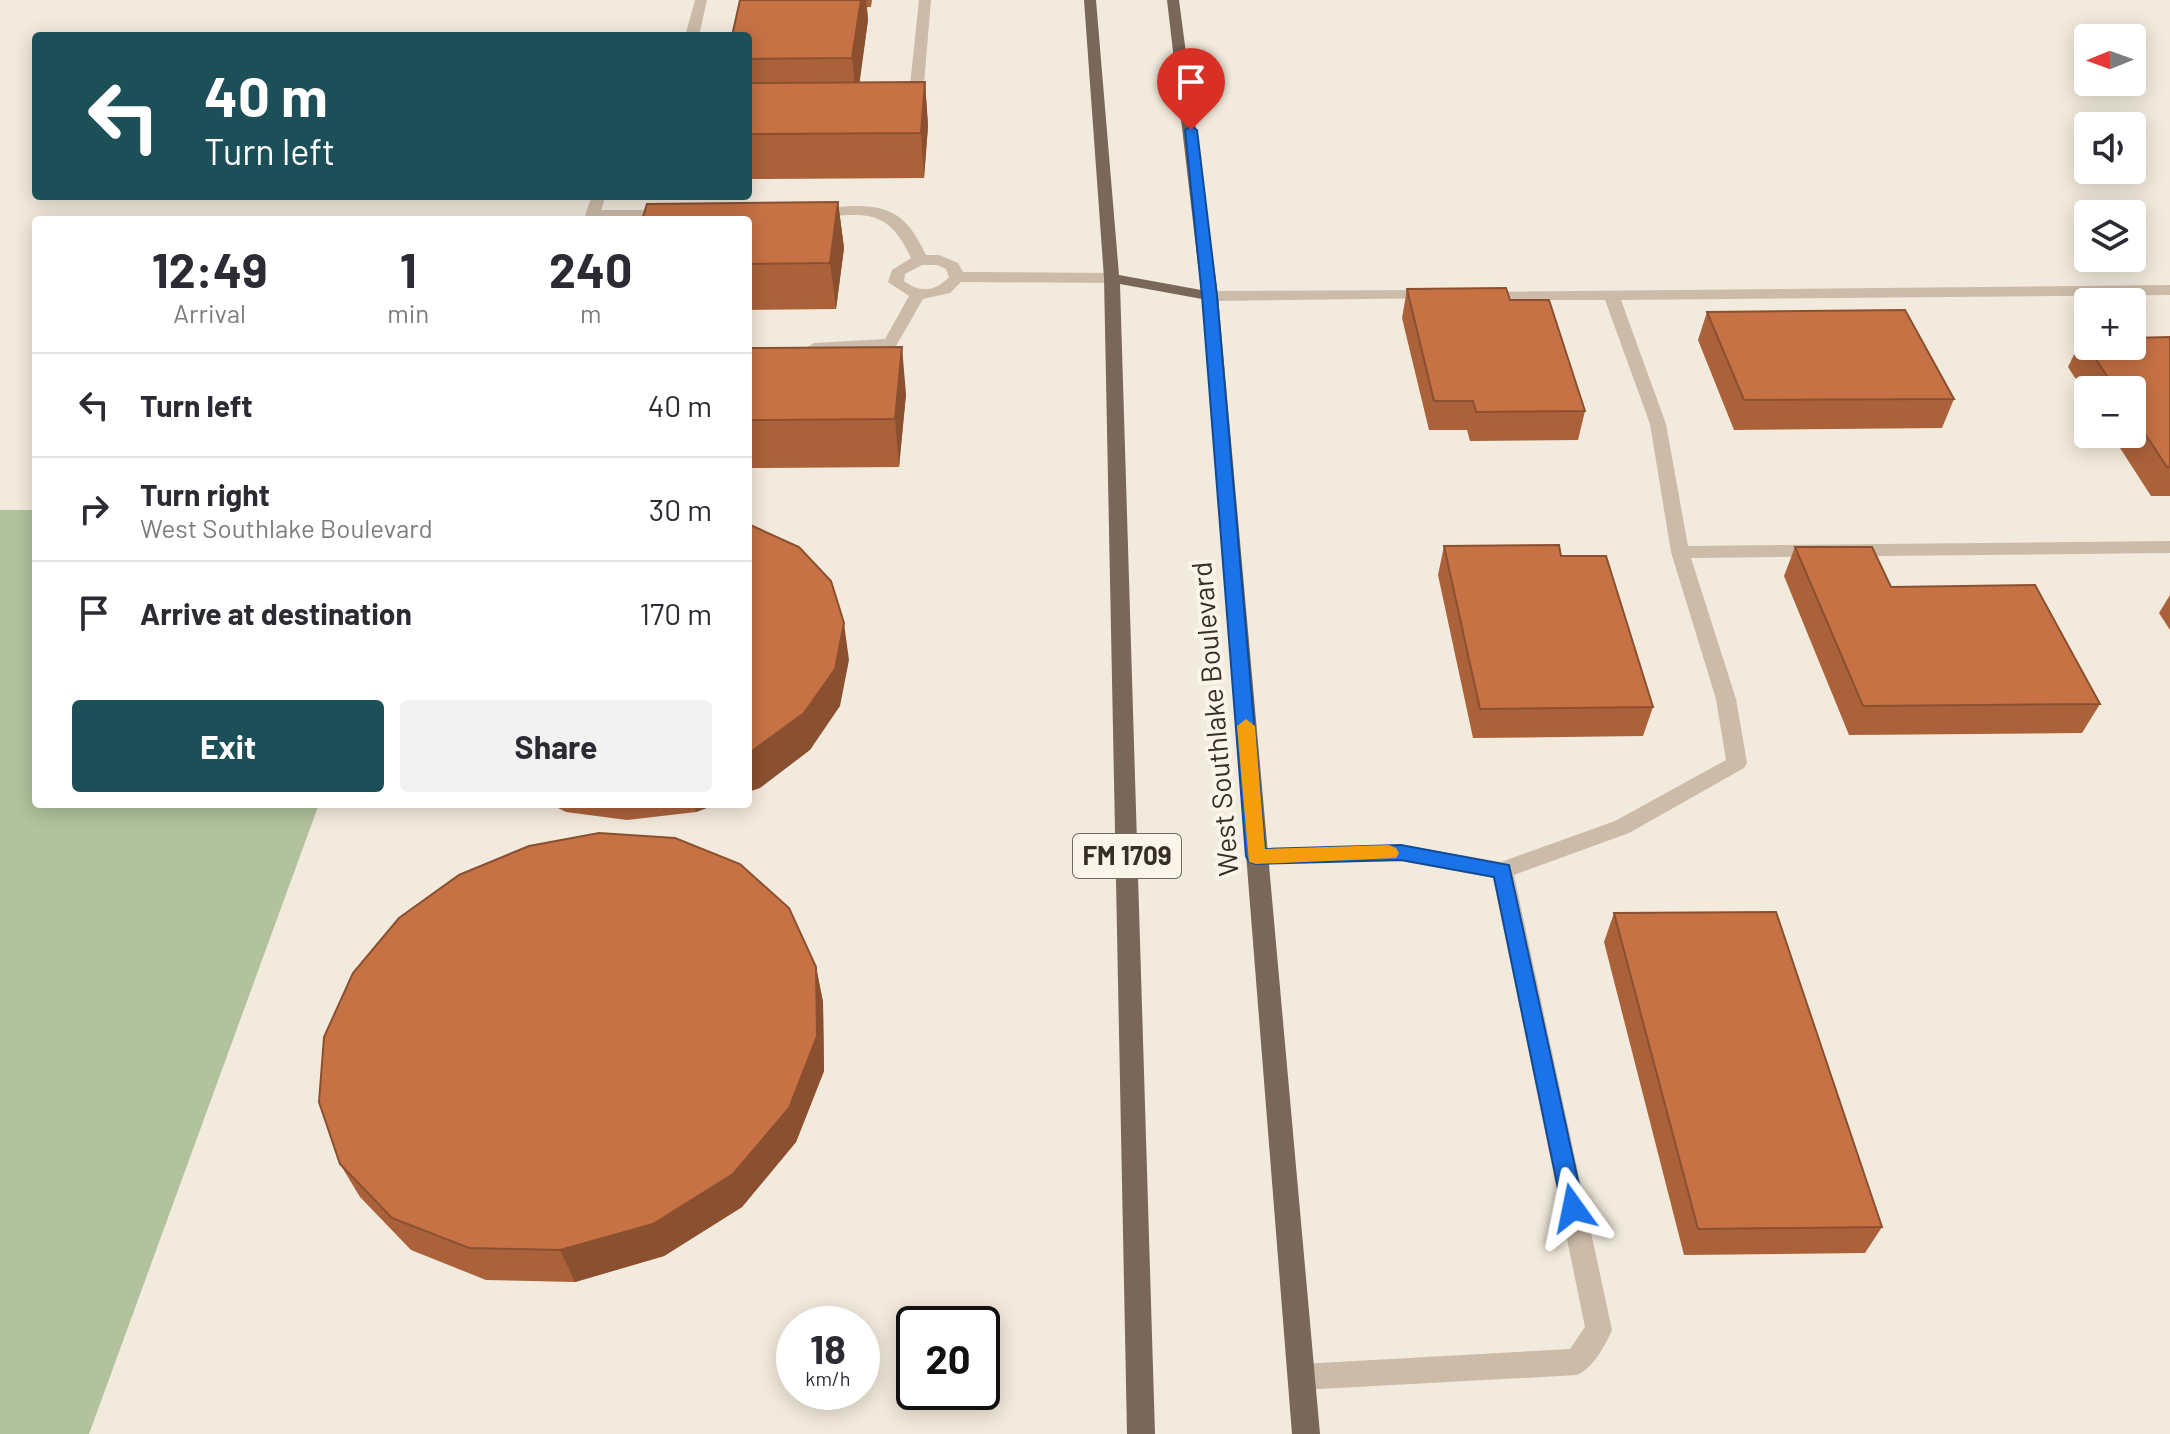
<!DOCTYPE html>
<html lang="en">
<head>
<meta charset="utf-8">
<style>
  :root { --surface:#fff; --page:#f2f2f3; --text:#2b2b33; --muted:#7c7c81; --line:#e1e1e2; --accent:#1d4f59 }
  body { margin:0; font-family:Barlow,sans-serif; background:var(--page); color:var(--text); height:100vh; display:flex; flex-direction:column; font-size:30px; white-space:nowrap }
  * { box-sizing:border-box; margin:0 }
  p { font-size:26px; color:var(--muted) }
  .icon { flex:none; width:44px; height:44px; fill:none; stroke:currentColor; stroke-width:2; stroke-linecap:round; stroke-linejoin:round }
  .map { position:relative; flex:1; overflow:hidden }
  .side { position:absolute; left:32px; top:216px; width:720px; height:592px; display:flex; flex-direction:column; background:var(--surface); border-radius:8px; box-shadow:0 4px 20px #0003 }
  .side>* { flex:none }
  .hud { position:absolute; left:32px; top:32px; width:720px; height:168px; border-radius:8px; box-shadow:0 4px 20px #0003; background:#1d4f59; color:#fff; overflow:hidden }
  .needle { width:52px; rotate:269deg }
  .controls { position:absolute; left:2074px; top:24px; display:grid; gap:16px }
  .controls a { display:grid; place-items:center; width:72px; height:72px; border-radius:8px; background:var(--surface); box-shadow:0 4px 20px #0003; font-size:40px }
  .speed { position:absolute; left:776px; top:1306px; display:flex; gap:16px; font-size:40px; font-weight:700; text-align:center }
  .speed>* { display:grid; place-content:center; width:104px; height:104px; border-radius:50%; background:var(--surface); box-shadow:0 4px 20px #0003; line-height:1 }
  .speed small { font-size:20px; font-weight:400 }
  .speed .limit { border:4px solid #111; border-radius:12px; background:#fff; color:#111 }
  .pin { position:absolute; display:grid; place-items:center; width:68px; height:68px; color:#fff; margin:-82px -34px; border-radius:50% 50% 50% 0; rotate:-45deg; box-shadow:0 0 8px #0007 }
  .pin .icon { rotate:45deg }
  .me { position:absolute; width:88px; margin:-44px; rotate:348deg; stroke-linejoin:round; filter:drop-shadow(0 0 6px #0008) }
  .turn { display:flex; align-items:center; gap:28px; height:168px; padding:0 40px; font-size:36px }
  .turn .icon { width:104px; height:104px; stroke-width:2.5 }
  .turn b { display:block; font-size:56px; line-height:68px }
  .eta { display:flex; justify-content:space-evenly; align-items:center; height:136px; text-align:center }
  .eta b { font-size:48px; font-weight:700; line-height:56px }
  .button { display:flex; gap:16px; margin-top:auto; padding:16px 40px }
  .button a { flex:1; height:92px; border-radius:8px; background:var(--accent); color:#fff; font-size:32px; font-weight:700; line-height:92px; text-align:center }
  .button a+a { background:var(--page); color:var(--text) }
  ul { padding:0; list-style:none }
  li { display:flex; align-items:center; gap:24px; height:104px; padding:0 40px; border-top:2px solid var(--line) }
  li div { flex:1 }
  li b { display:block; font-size:30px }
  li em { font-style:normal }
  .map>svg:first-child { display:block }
</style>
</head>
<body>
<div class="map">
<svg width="2170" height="1434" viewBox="0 0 2170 1434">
  <rect width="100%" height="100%" fill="#f2eadc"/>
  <path fill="#b1c29c" d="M0,510H36V804H319L89,1434H0Z"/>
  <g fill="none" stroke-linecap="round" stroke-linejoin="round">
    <path fill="#cbbba8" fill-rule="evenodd" d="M695,0H707L699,36H685Z
      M919,0H931L923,95L916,99L909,95Z
      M592,196H606L601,210H672L679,214L672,218L592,219L585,215Z
      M851,206C893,205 908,217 926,255H939L958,263L963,272L1112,273L1120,278L1112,283L961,282L950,293L923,299L896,346L808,351L806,348L814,343L885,339L909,296L888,282L892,270L911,258C887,205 863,215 812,217L805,213L812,209ZM922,265H937L946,269L949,277C935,292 920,293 904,281L905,274Z
      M2170,285V295L1621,300L1666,424L1688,546L2170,541V553L1691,558L1736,699L1747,763L1744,768L1629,833L1514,875L1612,1330C1605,1346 1593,1368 1577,1375L1301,1390L1292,1386L1288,1377L1292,1368L1301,1364L1570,1349L1585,1327L1493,878L1401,861L1256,864L1248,862L1245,856L1248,850L1401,845L1501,862L1615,821L1726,760L1716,699L1671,552L1650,424L1605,300H1484L1478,298V292Z
      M1432,290L1438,292V298L1210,301L1202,296L1210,291Z"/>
    <path fill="#796759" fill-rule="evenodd" d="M1084,0H1096L1119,275L1201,290L1167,0H1179L1218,296L1320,1434H1292L1202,299L1120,284L1155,1434H1127L1104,278Z"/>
  </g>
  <path fill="#ab623b" d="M740,0H872L871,7H867L868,20L859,82H925L928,126L924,178L748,179V36Z
    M838,202L844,248L836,309L748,310V220Z
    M1407,289L1510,300L1585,411L1578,440L1470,441L1467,430H1429L1402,318Z
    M1707,312L1954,399L1942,428L1734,430L1698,340Z
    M2170,337V496H2151L2111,434H2132V390H2088V398L2068,367L2082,338Z
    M748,348L906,394L899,467L748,468Z
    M1444,546L1561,556L1653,707L1643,736L1473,738L1438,575Z
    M1795,547L2100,704L2082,733L1849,735L1784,576Z
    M2170,595V630L2159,613Z
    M550,804H717L696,812L627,820L566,812Z
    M1614,913L1882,1227L1865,1253L1684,1255L1604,942Z
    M816,967L823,1002L824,1071L796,1142L742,1207L664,1256L575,1282L486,1280L411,1250L360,1197L340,1164Z"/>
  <path fill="#8b5030" d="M861,0H866L868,20L857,102L852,58Z
    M925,82L928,126L924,178L921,133Z
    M838,202L844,248L836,309L830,263Z
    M902,347L906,394L899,467L895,419Z
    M844,623L849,660L840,706L810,750L760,788L748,792V753Z
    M694,804H717L696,812Z
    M816,967L823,1002L824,1071L796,1142L742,1207L664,1256L575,1282L560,1250Z"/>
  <path fill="#c77245" stroke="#8b5030" stroke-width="2" d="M740,0H861L852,58L748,59V36H732Z
    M925,82L921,133L748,134V83Z
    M838,202L830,263L748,264V220H642L647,204Z
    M1506,288L1510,300H1549L1585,411L1476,412L1473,401H1434L1407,289Z
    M1905,310L1954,399L1744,400L1707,312Z
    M2170,337V467H2167L2132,414V390H2116L2082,338H2088V346H2132V338Z
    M902,347L895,419L748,420V348Z
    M748,524L799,547L831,581L844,623L835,669L804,713L752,751L748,753Z
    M1559,545L1561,556H1606L1653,707L1480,709L1444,546Z
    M1795,547H1872L1891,587L2035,585L2100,704L1863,706Z
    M599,833L675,838L740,864L789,908L816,967L817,1036L789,1108L733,1174L653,1224L560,1250L469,1248L392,1218L340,1164L319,1102L324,1037L353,973L399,918L459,875L529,846Z
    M1776,912L1882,1227L1698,1229L1614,913Z"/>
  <path fill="#1a73e8" stroke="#114b97" stroke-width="2" d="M1191,126L1197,130L1217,296L1265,849L1401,845L1509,865L1584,1208L1581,1215L1573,1218L1565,1215L1562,1208L1494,877L1401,860L1256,864L1249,862L1246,856L1202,296L1185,130Z"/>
  <path fill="#f59e0b" d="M1246,719L1255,726L1265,849L1389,845L1396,848L1399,853L1396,858L1256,864L1249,862L1237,726Z"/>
  <g text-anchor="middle" stroke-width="8" stroke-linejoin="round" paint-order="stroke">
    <rect fill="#faf4e9" stroke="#726962" stroke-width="2" x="1073" y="834" width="108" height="44" rx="6"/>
    <g font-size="26" font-weight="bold" fill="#372e28">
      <text x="1127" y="865">FM 1709</text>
    </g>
    <g font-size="28" fill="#372e28" stroke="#faf4e9">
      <text transform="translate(1215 719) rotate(-95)" y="10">West Southlake Boulevard</text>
    </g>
  </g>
</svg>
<div class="controls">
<a><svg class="needle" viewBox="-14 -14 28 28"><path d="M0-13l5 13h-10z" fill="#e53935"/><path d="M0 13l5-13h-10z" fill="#7c7c81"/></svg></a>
<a><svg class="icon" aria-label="sound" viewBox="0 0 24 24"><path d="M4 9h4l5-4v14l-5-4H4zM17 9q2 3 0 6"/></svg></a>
<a><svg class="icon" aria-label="layers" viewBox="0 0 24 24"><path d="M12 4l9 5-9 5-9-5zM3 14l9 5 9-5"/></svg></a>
<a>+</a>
<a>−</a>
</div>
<div class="speed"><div>18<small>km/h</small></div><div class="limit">20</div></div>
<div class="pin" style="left:1191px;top:130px;background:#d93025"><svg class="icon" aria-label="arrive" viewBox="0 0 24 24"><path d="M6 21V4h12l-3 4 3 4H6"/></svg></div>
<svg class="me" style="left:1573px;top:1208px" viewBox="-20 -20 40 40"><path d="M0-17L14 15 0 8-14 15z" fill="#1a73e8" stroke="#fff" stroke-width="4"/></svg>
<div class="hud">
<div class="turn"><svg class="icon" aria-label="left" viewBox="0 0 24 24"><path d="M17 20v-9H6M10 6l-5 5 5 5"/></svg><div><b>40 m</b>Turn left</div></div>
</div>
<section class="side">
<div class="eta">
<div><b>12:49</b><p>Arrival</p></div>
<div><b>1</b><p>min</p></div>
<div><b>240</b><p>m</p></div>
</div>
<ul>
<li><svg class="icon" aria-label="left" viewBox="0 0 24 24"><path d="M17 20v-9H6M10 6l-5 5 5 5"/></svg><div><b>Turn left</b></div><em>40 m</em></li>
<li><svg class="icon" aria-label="right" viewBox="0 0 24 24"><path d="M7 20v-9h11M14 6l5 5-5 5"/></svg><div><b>Turn right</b><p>West Southlake Boulevard</p></div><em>30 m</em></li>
<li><svg class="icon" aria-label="arrive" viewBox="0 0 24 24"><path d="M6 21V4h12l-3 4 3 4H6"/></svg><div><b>Arrive at destination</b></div><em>170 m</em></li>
</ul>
<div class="button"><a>Exit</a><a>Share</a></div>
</section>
</div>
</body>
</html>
